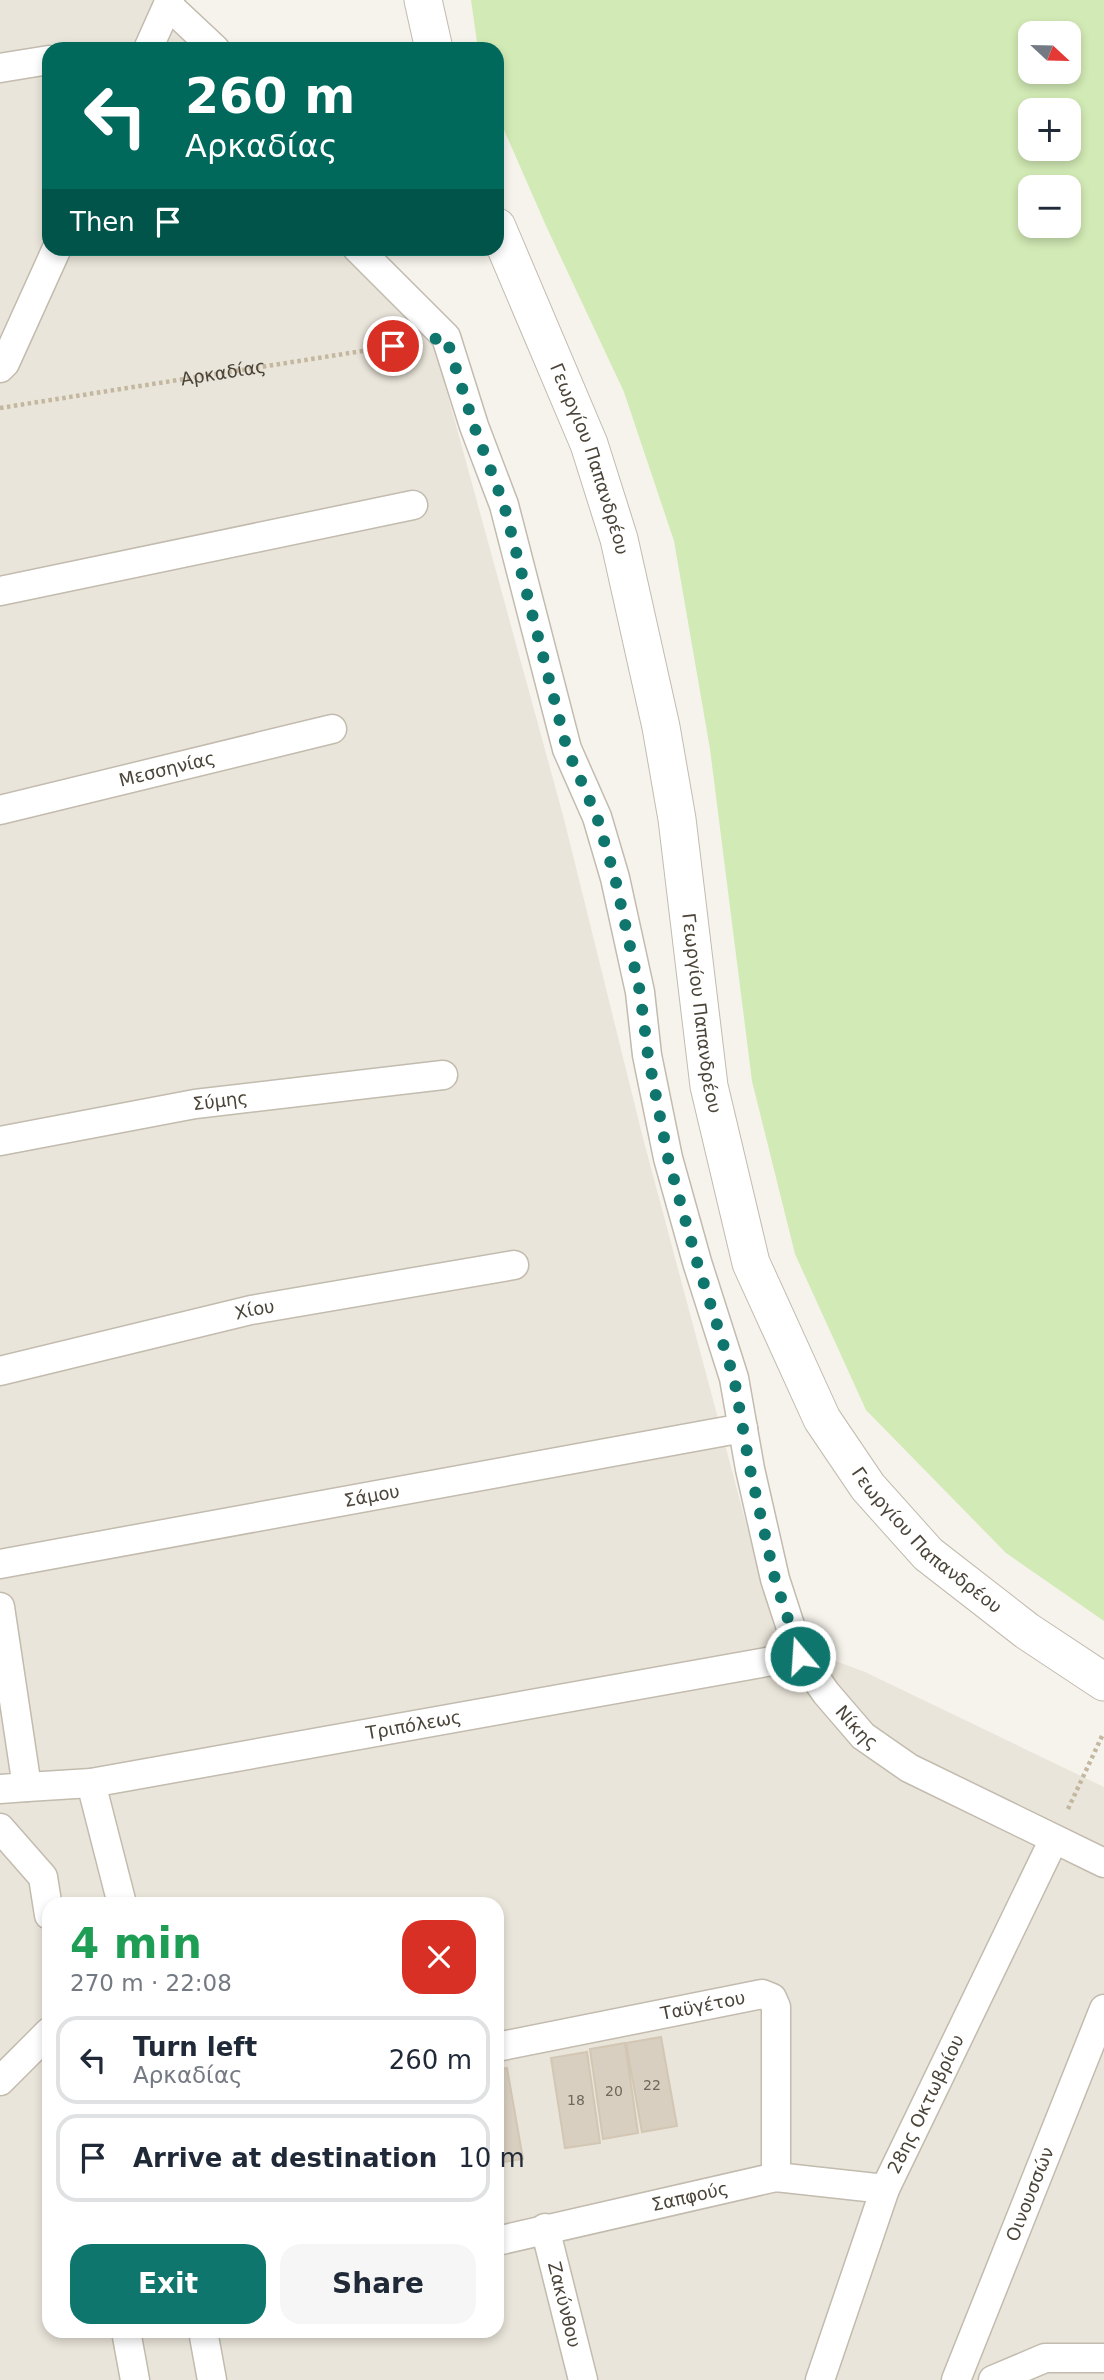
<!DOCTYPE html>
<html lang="en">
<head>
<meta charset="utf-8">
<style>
  :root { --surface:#fff; --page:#f6f6f7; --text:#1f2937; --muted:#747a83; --line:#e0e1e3; --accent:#0f766e }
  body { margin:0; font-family:"DejaVu Sans",sans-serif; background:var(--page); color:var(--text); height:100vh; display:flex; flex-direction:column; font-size:26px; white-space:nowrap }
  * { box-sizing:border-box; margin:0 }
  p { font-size:23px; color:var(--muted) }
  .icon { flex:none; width:38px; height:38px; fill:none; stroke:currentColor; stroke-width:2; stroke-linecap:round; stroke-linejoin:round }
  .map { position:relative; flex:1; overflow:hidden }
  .panel { position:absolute; left:42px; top:1897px; width:462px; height:441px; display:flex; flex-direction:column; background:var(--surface); border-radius:21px; box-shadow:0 4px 10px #0003 }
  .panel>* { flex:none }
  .banner { position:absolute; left:42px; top:42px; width:462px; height:214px; border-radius:21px; box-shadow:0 4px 10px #0003; background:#00695c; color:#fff; overflow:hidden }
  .needle { width:46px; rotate:112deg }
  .fabs { position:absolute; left:1018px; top:21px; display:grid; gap:14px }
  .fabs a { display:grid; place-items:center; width:63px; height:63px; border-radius:14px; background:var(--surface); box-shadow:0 4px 10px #0003; font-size:35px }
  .pin { position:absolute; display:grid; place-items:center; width:60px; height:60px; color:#fff; margin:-30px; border:4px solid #fff; border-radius:50%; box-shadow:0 2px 7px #0007 }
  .me { position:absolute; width:77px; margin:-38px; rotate:342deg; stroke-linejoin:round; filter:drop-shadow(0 0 5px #0008) }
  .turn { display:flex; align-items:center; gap:24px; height:147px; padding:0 28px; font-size:32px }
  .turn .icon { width:91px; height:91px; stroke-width:2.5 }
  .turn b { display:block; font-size:49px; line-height:60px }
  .then { display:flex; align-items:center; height:66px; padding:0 28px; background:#0003; gap:14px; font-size:26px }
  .round { display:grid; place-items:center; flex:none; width:74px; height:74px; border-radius:21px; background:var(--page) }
  .overview { display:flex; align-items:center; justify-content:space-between; height:119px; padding:0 28px }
  h1 { font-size:42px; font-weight:700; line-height:52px; color:#1e9e55 }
  .primary-button { display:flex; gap:14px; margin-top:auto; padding:14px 28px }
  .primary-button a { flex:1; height:80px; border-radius:21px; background:var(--accent); color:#fff; font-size:28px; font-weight:700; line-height:80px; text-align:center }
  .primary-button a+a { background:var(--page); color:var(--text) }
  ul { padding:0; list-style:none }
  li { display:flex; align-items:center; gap:21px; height:88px; margin:0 14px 10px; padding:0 14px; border:4px solid var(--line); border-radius:21px }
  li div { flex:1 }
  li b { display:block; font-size:26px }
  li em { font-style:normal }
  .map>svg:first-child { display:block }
</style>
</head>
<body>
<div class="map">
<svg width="1104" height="2380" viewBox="0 0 1104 2380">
  <rect width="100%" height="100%" fill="#f6f3ec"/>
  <path fill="#eae5da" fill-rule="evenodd" d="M0,0H169L204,49H49V248L363,249L431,334L564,819L643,1138L777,1639L865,1672L1104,1787V2380H0ZM49,1904H497V2331H49Z"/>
  <path fill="#d2eab5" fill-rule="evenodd" d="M471,0H1104V1621L1006,1553L866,1410L795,1254L752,1081L710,749L674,541L624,392L547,228L497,114V49H478ZM1031,33H1069V72H1031ZM1031,110H1069V149H1031ZM1031,187H1069V226H1031Z"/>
  <path fill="#d8cfc1" stroke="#d3c7b4" stroke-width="2" d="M661,2037L677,2126L642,2132L626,2043Z
    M625,2043L638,2133L603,2139L590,2049Z
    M587,2052L600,2143L565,2148L551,2058Z
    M507,2068L523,2159L497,2163V2070Z"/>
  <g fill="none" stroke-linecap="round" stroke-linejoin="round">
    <g stroke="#c2bbae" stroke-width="31">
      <g id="minor">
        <path d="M168,5L215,49"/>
        <path d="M148,49L170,0"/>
        <path d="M0,68L49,60"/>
        <path id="s2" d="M357,248L446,337L474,426L504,505L567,749L597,817L615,878L640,992L647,1055L668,1158L697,1262L734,1378L750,1469L775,1579L800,1656L826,1693L863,1736L909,1768L1104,1863"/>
        <path d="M0,368L5,363L57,248"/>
        <path d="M0,591L413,505"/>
        <path id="s3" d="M0,810L332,729"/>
        <path id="s4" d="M0,1141L195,1104L443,1075"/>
        <path id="s5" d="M0,1371L251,1310L514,1265"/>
        <path id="s6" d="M0,1564L743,1428"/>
        <path d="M0,1607L27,1787L0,1789"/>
        <path d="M91,1783L122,1904"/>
        <path id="s7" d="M27,1787L91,1783L800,1656"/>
        <path d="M0,1828L43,1877L49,1915"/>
        <path id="s8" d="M497,2047L762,1994L772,1998L776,2007V2177"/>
        <path d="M0,2081L49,2032"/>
        <path id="s9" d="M545,2228L583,2380"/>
        <path id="s10" d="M497,2241L776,2177L885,2189"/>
        <path d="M126,2331L135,2380"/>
        <path d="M203,2331L212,2380"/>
        <path id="s11" d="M820,2380L885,2189L1054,1839"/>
        <path id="s12" d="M956,2380L1104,2009"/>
        <path d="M993,2380L1045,2358H1104"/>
      </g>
    </g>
    <g stroke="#c2bbae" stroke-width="39">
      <g id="tertiary">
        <path d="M423,0L434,49"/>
        <path id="s13" d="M497,227L589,444L619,539L661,727L677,819L709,1086L751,1263L822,1419L868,1487L928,1554L1027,1631L1104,1682"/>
      </g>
    </g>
    <g stroke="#c4b79f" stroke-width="4.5" stroke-dasharray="3.5 3.5" stroke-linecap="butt">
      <path id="s1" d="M0,408L407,344"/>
      <path d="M1068,1809L1103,1734"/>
    </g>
    <use href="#minor" stroke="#fff" stroke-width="28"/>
    <use href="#tertiary" stroke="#fff" stroke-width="37"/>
  </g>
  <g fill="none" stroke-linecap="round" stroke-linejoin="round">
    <path stroke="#0f766e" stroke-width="12" stroke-dasharray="0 21.6" d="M393,346L446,337L474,426L504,505L567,749L597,817L615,878L640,992L648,1055L668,1158L697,1262L734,1378L750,1469L775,1579L800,1656"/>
  </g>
  <g text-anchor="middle" stroke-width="5" stroke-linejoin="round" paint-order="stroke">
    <g font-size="14" fill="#6e675b">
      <text x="652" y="2090">22</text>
      <text x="614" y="2096">20</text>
      <text x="576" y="2105">18</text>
    </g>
    <g font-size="18" fill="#4b4439" stroke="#fff">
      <text dy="6" stroke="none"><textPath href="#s1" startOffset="226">Αρκαδίας</textPath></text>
      <text dy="6" stroke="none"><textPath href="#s13" startOffset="250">Γεωργίου Παπανδρέου</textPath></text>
      <text dy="6" stroke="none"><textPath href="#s3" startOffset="172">Μεσσηνίας</textPath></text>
      <text dy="6" stroke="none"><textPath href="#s13" startOffset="817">Γεωργίου Παπανδρέου</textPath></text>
      <text dy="6" stroke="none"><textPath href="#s4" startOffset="224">Σύμης</textPath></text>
      <text dy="6" stroke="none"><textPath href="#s5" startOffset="262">Χίου</textPath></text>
      <text dy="6" stroke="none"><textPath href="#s6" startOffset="378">Σάμου</textPath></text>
      <text dy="6" stroke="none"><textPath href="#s13" startOffset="1405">Γεωργίου Παπανδρέου</textPath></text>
      <text dy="6" stroke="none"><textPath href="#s7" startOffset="392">Τριπόλεως</textPath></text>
      <text dy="6" stroke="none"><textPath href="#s2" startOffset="1586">Νίκης</textPath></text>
      <text dy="6" stroke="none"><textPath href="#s8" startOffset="210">Ταϋγέτου</textPath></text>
      <text dy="6" stroke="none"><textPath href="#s11" startOffset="296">28ης Οκτωβρίου</textPath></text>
      <text dy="6" stroke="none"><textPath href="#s12" startOffset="200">Οινουσσών</textPath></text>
      <text dy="6" stroke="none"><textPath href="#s10" startOffset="198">Σαπφούς</textPath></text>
      <text dy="6" stroke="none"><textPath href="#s9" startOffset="79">Ζακύνθου</textPath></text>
    </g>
  </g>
</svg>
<div class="fabs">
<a><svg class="needle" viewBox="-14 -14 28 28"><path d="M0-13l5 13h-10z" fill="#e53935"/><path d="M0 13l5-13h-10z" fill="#747a83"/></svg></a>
<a>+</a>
<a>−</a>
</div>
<div class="pin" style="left:393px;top:346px;background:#d93025"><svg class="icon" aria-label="arrive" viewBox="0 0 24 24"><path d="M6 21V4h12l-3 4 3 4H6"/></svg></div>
<svg class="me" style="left:800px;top:1656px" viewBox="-20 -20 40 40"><circle r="17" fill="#0f766e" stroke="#fff" stroke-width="3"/><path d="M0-11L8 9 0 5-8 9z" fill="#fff"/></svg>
<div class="banner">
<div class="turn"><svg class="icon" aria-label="left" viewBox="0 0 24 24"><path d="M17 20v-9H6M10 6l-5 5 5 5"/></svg><div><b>260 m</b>Αρκαδίας</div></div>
<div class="then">Then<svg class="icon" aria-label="arrive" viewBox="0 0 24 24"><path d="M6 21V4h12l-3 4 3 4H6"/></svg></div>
</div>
<section class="panel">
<div class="overview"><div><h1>4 min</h1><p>270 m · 22:08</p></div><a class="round" style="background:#d93025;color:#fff"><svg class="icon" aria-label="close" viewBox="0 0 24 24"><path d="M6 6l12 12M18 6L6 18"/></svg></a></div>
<ul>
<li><svg class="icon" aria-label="left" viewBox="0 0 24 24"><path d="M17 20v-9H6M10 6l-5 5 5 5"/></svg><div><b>Turn left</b><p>Αρκαδίας</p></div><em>260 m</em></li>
<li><svg class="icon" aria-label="arrive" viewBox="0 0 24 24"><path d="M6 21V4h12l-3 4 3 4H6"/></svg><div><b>Arrive at destination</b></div><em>10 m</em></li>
</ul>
<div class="primary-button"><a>Exit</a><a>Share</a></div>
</section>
</div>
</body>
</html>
